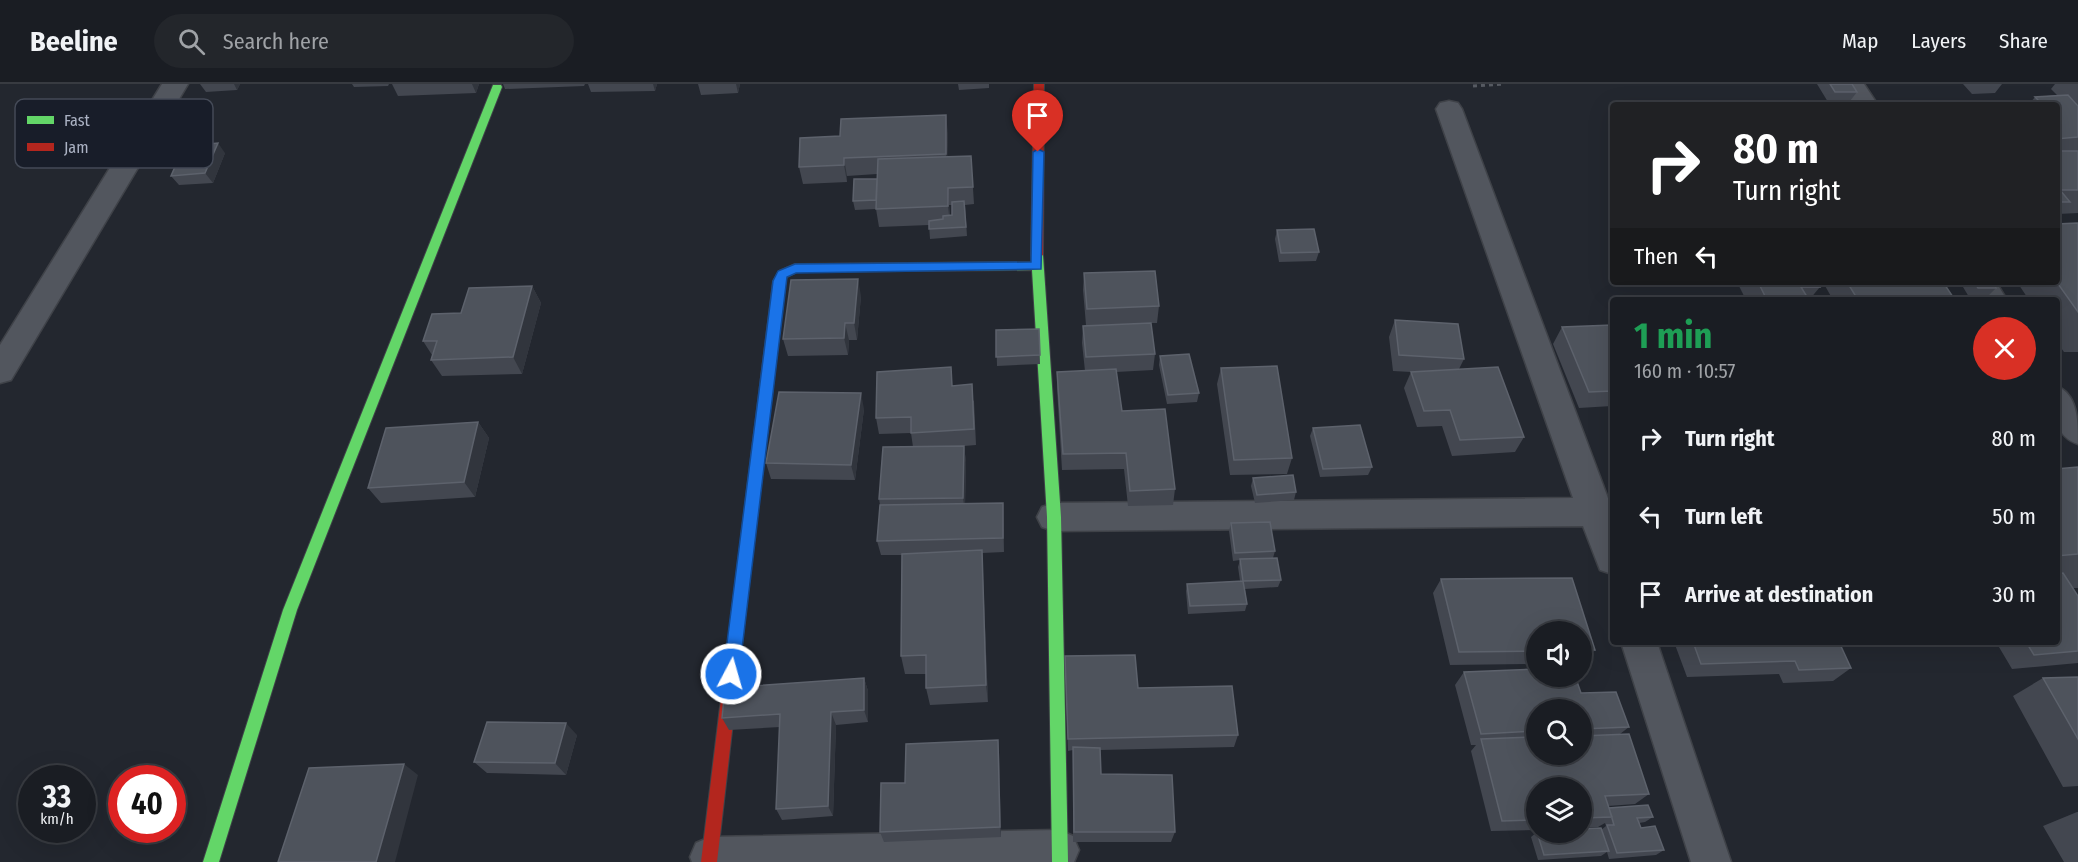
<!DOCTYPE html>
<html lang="en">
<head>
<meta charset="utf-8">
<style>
  :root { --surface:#1a1d23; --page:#23262b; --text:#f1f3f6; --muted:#9fa2a6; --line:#383b41 }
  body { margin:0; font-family:"Fira Sans Condensed",sans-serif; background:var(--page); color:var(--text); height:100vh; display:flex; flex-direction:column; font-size:22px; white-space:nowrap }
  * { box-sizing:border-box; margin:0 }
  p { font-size:20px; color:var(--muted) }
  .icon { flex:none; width:33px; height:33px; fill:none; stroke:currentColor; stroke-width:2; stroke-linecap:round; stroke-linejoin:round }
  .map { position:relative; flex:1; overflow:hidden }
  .details { position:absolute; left:1610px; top:213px; width:450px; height:348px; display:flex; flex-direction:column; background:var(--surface); border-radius:6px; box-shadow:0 6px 24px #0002,0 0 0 2px var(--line) }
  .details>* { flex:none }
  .guide { position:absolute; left:1610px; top:18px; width:450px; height:183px; border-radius:6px; box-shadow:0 6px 24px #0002,0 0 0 2px var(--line); background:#202124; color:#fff; overflow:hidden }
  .controls { position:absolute; left:1526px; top:537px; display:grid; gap:12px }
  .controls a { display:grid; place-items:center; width:66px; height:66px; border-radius:50%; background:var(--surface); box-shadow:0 6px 24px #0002,0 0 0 2px var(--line); font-size:30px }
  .speed { position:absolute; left:18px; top:681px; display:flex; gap:12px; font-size:30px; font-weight:700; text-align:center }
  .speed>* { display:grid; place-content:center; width:78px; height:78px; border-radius:50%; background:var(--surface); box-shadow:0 6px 24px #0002,0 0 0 2px var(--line); line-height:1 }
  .speed small { font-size:15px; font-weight:400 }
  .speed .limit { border:9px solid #d22; background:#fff; color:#111 }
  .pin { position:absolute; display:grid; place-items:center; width:51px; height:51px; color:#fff; margin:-62px -26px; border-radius:50% 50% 50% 0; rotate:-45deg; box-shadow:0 0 6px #0007 }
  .pin .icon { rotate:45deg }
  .me { position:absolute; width:66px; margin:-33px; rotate:6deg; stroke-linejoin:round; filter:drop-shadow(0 0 4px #0008) }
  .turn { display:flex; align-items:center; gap:21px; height:126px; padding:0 24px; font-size:27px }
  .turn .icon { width:78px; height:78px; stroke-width:2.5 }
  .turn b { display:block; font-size:42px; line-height:51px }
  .then { display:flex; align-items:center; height:57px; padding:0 24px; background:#0003; gap:12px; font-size:22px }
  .round { display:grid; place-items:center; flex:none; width:63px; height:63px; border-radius:32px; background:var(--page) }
  .head { display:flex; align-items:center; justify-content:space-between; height:102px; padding:0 24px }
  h1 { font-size:36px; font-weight:700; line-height:45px; color:#1e9e55 }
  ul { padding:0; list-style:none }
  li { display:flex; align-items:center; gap:18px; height:78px; padding:0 24px }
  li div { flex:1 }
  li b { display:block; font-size:22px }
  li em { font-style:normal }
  header { display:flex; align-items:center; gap:36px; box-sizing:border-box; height:84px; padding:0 30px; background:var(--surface); border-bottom:2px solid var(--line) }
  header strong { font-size:28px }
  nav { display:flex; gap:33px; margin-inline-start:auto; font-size:21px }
  .search { width:420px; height:54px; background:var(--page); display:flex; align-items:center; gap:15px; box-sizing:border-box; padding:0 21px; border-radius:33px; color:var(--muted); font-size:22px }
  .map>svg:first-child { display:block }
</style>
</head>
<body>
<header>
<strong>Beeline</strong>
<div class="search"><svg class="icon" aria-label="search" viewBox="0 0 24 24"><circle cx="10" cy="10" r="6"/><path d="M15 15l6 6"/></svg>Search here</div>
<nav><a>Map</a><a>Layers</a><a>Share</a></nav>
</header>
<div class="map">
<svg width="2078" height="778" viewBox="0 0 2078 778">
  <rect width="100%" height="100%" fill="#23272f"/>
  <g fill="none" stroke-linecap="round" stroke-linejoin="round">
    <g stroke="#3f4248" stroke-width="3">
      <path id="street" d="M162,0H188L11,296L0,299V261Z
        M1838,0H1864L1878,21H1852Z
        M1449,17L1458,19L1462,25L1612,425V490L1600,486L1583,442L1054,447L1042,443L1037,433L1042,423L1054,419L1573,414L1436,25L1440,19Z
        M1966,198H1996L2007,216H1977Z
        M2056,302C2078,310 2078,337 2078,360C2051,351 2056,325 2056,302Z
        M1621,558H1657L1731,778H1691Z
        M1059,746L1073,752L1079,766L1074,778H692L690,773L696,759L710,753Z"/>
    </g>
    <g stroke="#3f4248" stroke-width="2">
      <path id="fast" d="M493,1H501L502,3L297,526L219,778H203L283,526Z
        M1037,167L1043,171L1061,433L1068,778H1052L1047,433L1032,186L797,188L787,193L785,197L746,525L744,530L739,532L734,530L732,525L773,197L779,187L795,180L1032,178L1031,171Z"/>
    </g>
    <g stroke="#3f4248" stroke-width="2">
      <path id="jam" d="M1034,0H1044L1043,171L1037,175L1031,171Z
        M739,518L744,520L746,525L717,778H701L732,525L734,520Z"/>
    </g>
    <path stroke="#565a62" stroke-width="3" stroke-dasharray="4 4" stroke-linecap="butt" d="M1473,2L1504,0"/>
    <use href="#street" fill="#52565e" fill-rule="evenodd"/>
    <use href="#fast" fill="#63d668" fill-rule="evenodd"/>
    <use href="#jam" fill="#b3261e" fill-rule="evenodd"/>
  </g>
  <path fill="#434750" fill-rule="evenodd" d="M200,0H240L237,6L206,8Z
    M352,0H389L388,2L354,3Z
    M392,0H479L476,9L398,12Z
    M503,0H585L584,2L505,5Z
    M588,0H657L655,7L591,8Z
    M698,0H740L738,9L701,11Z
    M958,0H989V4L959,6Z
    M1817,0H1852L1857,8L1850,17L1828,18Z
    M1963,0H2002L1995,9L1972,10Z
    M2055,0H2078V129L2058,130L2056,131V21L2029,20L2035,13L2057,11L2051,5Z
    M948,49L947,73L971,72L974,120L965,121L967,152L930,155L929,141L879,143L876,125L855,126L853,117L877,98V90L847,92V98L803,100L799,83ZM949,121H952V131L950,132Z
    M225,69L213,99L179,101L171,92Z
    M2062,139H2078V268H2064L2056,257V216H2029L2017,198H2056Z
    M1277,146L1319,168L1316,177L1279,178L1275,155Z
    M1084,189L1159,222L1157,239H1151L1155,270L1153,286L1116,288L1122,327L1175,405L1173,421L1128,422L1124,385L1062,386L1057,304V288L1085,287L1082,259L1083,242L1086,241L1083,206Z
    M1737,198H1943L1955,216H1833L1824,200H1818L1820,203L1809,216H1746Z
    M1960,198H1993L1996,204L1987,213H1969Z
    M532,202L541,219L522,290L442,292L431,276L432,271L423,257Z
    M861,212L857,256H849L848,271L788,272L783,255Z
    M1395,236L1464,275L1459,285L1524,353L1515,368L1452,372L1442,342L1417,343L1404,304L1411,288L1393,287L1389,253Z
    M1612,241V322L1579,324L1553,260L1562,243Z
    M1039,245L1040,280L997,282L996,246Z
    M1160,272L1199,309L1197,318L1167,320L1159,281Z
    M1221,284L1292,374L1287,390L1230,391L1217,300Z
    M952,301L974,317L976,361L964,362L966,378L965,419H1003L1004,468L982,469L988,618L930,621L926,604V590H905L901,572L902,471H881L877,457L880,421L879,415L913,363L911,349L879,350L876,334Z
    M864,325L855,396L771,395L766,379Z
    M478,338L489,354L475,413L381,419L368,404Z
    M1313,344L1372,383L1368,391L1320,393L1310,352Z
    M2078,383V504H2072L2078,512V579L2012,585L1996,558H2056V385Z
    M1253,394L1296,408L1294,416L1255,419L1251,402Z
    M1231,439L1275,467L1273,474L1281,496L1278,503L1245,505L1247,520L1245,527L1188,530L1186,507L1187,500L1240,497L1238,483L1240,476L1233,477L1229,447Z
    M1572,494L1595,566L1583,579H1581V548H1536V580L1450,581L1433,509L1441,495Z
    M1674,558H1839L1851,584L1833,597L1783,599L1779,590L1687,593Z
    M1065,572L1138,604L1238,651L1234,663L1100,666L1101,690L1175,748L1171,758H1073V666L1068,667L1065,585Z
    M1464,588L1581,609L1629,643L1620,650L1649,710L1635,720L1608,722L1609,724L1653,733L1645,738L1639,739L1641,744L1664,766L1656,771L1609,775L1607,768L1601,772L1538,776L1531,753L1537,748H1581L1601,746L1606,742L1605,739L1598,743L1581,744V704H1536V746L1491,747L1471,667L1476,661H1471L1455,601ZM1536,626H1581V670H1536Z
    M2078,593V702L2063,703L2013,612L2043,594Z
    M864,594L868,607V638L836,641L833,732L782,736L776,725L780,643L729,646L722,634Z
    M577,651L566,691L487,689L474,678Z
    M999,668L1001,753L884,758L880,748L905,699Z
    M2077,728H2078V778H2064L2043,742Z"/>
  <path fill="#31353d" d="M234,0H240L237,6Z
    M472,0H479L476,9Z
    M653,0H657L655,7Z
    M736,0H740L738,9Z
    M946,31L948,49L947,88L946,70Z
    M218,59L225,69L213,99L205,89Z
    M844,74L847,92V98L844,81Z
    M948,104L949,121L950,140L948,122Z
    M858,195L861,212L857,256L854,239Z
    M532,202L541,219L522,290L513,273Z
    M845,239L849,256L848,271L844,254Z
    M861,309L864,325L855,396L851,381Z
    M478,338L489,354L475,413L464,398Z
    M964,362L966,378L965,429L963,414Z
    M982,466L983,486L988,618L986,601Z
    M864,594L868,607V638L864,626Z
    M831,628L836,641L833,732L828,722Z
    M566,639L577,651L566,691L555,679Z
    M998,656L999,668L1001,753L1000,743Z
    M404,680L418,691L395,778H376Z"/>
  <path fill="#4e535c" stroke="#5d626c" stroke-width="1.5" d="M1830,0H1852L1857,8H1835Z
    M2068,11L2078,22V53L2056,55V21H2011L2041,19L2035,13Z
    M946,31V70L844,74V81L799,83L800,54L840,52L841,35Z
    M218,59L205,89L171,92L184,62Z
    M2056,67H2078V106H2060L2070,118H2056Z
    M971,72L973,103L948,104V122L876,125L878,75Z
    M854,95H877L876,116L853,117Z
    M964,117L966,143L929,145V137L943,135V132L952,131V118Z
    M2078,139V228L2056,197V140Z
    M1314,145L1319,168L1281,169L1277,146Z
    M1155,187L1159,222L1087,225L1084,189Z
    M858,195L854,239H845L844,254L783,255L791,196Z
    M1758,198H1817L1820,203H1801L1809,216H1767Z
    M1847,198H1943L1955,216H1858Z
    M1974,198H1993L1996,204H1978Z
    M532,202L513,273L431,276L437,257H423L432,230L461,229L469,204Z
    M1395,236L1458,240L1464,275L1399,271Z
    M1151,239L1155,270L1086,273L1083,242Z
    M1612,241V307L1589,308L1562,243Z
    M1039,245L1040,271L996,273V246Z
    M1189,270L1199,309L1168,311L1160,272Z
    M1277,282L1292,374L1234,376L1221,284Z
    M951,283L952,302L972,300L974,345L911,349V333L876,334L877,288Z
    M1498,283L1524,353L1460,356L1450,326L1424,327L1411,288Z
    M1116,285L1122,327L1165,325L1175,405L1130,407L1126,369L1063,370L1057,288Z
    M779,308L861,309L851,381L766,379Z
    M478,338L464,398L368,404L386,344Z
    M1360,341L1372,383L1323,385L1313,344Z
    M964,362L963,414L879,415L883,363Z
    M2078,383V470L2056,472V385Z
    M1293,391L1296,408L1257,411L1253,394Z
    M1003,419V454L877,457L880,421Z
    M1270,438L1275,467L1235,469L1231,439Z
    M982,466L986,601L926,604V571L901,572L902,470Z
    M1277,474L1281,496L1243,497L1240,475Z
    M2063,489L2078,512V567L2034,571L2026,558H2056V490Z
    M1572,494L1595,566H1581V548H1536V567L1459,568L1441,495Z
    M1243,497L1247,520L1190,522L1187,500Z
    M1693,558H1839L1851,584L1799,586L1795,577L1701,580Z
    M1135,571L1138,604L1232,602L1238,651L1068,655L1065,572Z
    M1536,585V592H1575L1581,609L1616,608L1629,643L1581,645V626H1536V647L1481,650L1464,588Z
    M2078,593V655L2043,594Z
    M864,594V626L831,628L828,722L776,725L780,630L722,634L725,604Z
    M487,638L566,639L555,679L474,678Z
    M1629,650L1649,710L1605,712L1612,733L1581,734V704H1536V736L1502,737L1481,655L1536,653V670H1581V652Z
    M998,656L1000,743L880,748L881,699H905L906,660Z
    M1073,663L1100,664L1101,690L1172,691L1175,748H1074Z
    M404,680L376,778H278L309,684Z
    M1648,721L1653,733L1637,734L1641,744L1655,742L1664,766L1617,769L1607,741H1614L1609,724Z
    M1601,744L1609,767L1544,771L1537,748H1581V745Z"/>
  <path fill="#1a73e8" stroke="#114b97" stroke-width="1.5" d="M1038,65L1044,68L1041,185L796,189L787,193L739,590L736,595L731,597L726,595L723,590L773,197L778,187L795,180L1031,178L1033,68Z"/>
  <rect x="15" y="15" width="198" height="69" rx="9" fill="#181d29" stroke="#444a57" stroke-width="1.5"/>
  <rect x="27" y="32" width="27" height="8" fill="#63d668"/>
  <rect x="27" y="59" width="27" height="8" fill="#b3261e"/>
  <g font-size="16" fill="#abb2c3">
    <text x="64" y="42">Fast</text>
    <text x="64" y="69">Jam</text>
  </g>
</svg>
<div class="controls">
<a><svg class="icon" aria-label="sound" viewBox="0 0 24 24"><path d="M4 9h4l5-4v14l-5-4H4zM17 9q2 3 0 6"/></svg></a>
<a><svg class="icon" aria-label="search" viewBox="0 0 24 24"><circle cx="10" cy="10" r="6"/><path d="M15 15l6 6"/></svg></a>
<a><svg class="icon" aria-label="layers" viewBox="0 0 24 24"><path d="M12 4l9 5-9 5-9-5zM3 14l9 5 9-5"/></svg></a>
</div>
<div class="speed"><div>33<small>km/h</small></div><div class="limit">40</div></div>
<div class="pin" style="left:1038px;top:68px;background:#d93025"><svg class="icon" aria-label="arrive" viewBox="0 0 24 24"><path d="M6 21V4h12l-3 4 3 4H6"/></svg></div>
<svg class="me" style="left:731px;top:590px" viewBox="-20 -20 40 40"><circle r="17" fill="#1a73e8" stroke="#fff" stroke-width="3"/><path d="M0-11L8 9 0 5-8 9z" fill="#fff"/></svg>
<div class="guide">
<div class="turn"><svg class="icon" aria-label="right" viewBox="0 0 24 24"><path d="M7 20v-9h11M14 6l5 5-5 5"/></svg><div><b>80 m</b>Turn right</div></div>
<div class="then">Then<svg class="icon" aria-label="left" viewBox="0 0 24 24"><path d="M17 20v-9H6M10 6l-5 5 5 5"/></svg></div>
</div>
<section class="details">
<div class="head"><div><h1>1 min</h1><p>160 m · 10:57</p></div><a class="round" style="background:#d93025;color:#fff"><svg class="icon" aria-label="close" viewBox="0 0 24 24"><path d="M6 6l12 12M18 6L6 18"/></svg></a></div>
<ul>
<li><svg class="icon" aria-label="right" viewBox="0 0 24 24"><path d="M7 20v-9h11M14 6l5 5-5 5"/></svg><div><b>Turn right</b></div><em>80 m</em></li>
<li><svg class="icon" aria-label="left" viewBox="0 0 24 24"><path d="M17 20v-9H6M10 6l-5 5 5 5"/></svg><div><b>Turn left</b></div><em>50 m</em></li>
<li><svg class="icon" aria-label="arrive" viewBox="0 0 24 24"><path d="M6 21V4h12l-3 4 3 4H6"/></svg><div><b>Arrive at destination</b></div><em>30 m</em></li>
</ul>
</section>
</div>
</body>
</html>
